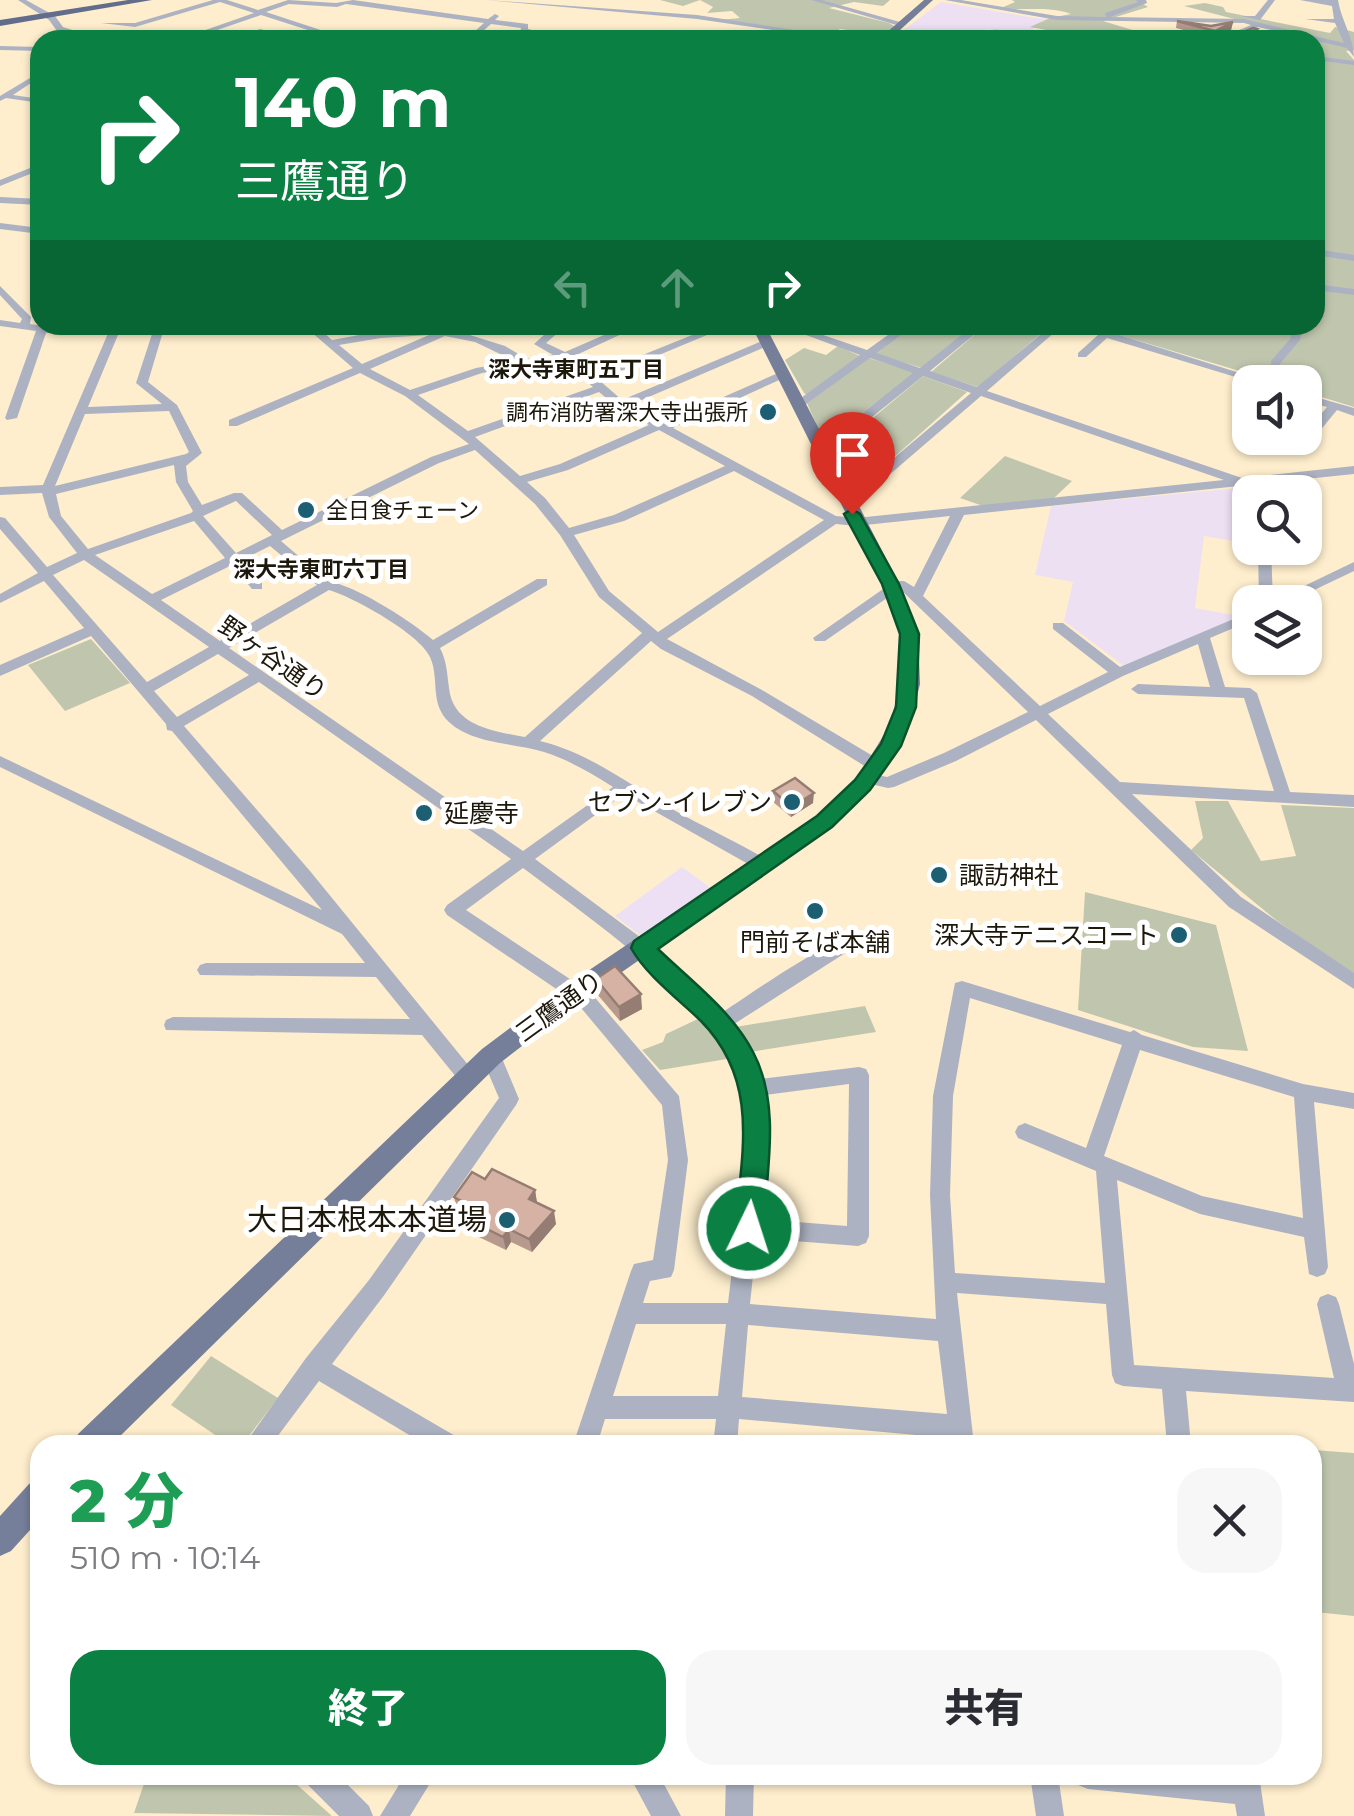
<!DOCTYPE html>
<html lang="ja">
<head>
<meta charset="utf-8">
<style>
  :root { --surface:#fff; --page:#f7f7f7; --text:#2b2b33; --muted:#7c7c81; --accent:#0b8043 }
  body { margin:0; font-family:Montserrat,"Noto Sans JP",sans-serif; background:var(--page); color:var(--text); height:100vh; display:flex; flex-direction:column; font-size:38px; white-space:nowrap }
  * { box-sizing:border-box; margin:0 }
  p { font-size:32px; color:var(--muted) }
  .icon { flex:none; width:55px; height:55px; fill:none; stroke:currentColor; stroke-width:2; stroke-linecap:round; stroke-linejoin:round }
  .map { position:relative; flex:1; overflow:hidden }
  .sheet { position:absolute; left:30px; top:1435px; width:1292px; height:350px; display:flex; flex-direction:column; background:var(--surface); border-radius:30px; box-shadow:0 2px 8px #0004 }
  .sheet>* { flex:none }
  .banner { position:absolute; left:30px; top:30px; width:1295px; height:305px; border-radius:30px; box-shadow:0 2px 8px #0004; background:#0b8043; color:#fff; overflow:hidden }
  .controls { position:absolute; left:1232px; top:365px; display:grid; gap:20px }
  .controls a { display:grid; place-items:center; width:90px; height:90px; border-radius:20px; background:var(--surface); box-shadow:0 2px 8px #0004; font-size:50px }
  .pin { position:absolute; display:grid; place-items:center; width:85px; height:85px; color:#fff; margin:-102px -42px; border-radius:50% 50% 50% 0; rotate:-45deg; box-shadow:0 0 10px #0007 }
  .pin .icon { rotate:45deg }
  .me { position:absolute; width:110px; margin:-55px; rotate:4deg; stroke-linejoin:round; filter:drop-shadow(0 0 8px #0008) }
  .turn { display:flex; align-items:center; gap:35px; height:210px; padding:0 40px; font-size:45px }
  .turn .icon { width:130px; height:130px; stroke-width:2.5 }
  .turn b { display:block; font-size:70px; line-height:85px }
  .lanes { display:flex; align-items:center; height:95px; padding:0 40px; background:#0003; justify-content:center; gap:50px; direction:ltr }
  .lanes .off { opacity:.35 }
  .round { display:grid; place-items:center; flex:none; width:105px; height:105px; border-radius:30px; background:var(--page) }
  .head { display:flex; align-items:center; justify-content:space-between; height:170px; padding:0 40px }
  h1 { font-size:60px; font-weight:800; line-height:75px; color:#1e9e55 }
  .primary-button { display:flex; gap:20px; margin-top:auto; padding:20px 40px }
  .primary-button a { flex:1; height:115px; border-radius:30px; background:var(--accent); color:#fff; font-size:40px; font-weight:800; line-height:115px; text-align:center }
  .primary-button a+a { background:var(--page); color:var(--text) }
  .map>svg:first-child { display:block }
</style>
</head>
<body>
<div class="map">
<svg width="1354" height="1816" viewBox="0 0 1354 1816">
  <rect width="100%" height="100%" fill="#feeecd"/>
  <path fill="#ede0f4" d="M682,867L712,889L645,939L615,916Z"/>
  <path fill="#eee0f3" d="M941,2L1036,18L1068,20L1038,25L1025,35L987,29L975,40L902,31Z
    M1258,486L1257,492H1250V544L1204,536L1195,608L1244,617L1124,666L1064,621L1073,582L1035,575L1051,506Z"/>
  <path fill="#c0c6ae" d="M660,0H890L883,6L854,2L829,8L889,23L908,34L944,40H869L861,39L865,34H878L840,29L827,36L719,20L740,18L732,11L707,13L713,7L700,0L683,6Z
    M1012,0H1137L1148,7L1103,21L1139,32L1151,31L1201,40C1141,34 1081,40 1019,40L1020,36L992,29L1063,40L1068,34L1030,27L1050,18L1071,14C1049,6 1026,11 1001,8L1015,2Z
    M1205,3L1223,7L1226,12L1330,33L1335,27L1354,32V50L1346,51L1354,60V407L1305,392V382H1276L1086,325H1315V52L1319,46L1315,40L1184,6Z
    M911,325H976L922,368L876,354Z
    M986,325H1051L978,387L931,372Z
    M838,346L860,356L807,395L804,393L785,360L804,348L826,355Z
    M869,358L915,373L824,442L807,403Z
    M923,376L967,392L855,492L832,452Z
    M1005,456L1072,481L1054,498L983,506L960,498Z
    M91,639L130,683L65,711L28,665Z
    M1195,801H1228L1261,861L1296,856L1281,805L1354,808V976L1276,920L1191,850L1203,838Z
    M1085,892L1216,925L1248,1051L1193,1047L1078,1010Z
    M865,1006L876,1032L750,1052L735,1027Z
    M702,1017L733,1058L660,1070L642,1050L663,1042L666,1034Z
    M211,1356L278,1398L242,1445H230L171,1405Z
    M1313,1450L1354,1453V1616L1315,1612Z
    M147,1775H286L332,1816L134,1813Z"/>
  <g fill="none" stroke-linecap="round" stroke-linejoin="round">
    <path fill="#adb2c2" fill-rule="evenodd" d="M18,0H26L55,16L63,27L88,35L166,40L85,39L57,31L49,20Z
      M213,0H227L258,10L288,0L336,3L353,0L488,19L495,14L499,16L495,20L528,24V29L572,40L527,33L526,40H518L521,28L491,24L473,40H465L484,23L346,4L337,7L289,4L266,12L351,40H339L261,15L188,40H177L254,13L220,2L135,27L101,23H135Z
      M486,0L697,15L861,40H842L697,19Z
      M811,0H822L907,24L900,26Z
      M945,0H961L1057,16L1106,17L1105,13L1138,2L1136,0H1146L1147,3L1110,17L1244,19L1344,43L1335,23L1305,19H1334L1332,6L1300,0H1338C1341,20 1354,38 1354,57L1347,48L1258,27L1226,40H1216L1251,25L1244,23L1057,20Z
      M1268,0H1275L1260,20L1241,16H1255Z
      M260,29L286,36L282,38L261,33L244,40H233Z
      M895,29L951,38L955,40L892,33Z
      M0,46L40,47V51L0,50Z
      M1315,56L1354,61V65L1315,60Z
      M40,72V77L13,95L40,99V103L6,98L0,101V96Z
      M40,164V170L0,186V180Z
      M0,197L40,199V205L0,203Z
      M0,223L40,228V234L0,229Z
      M1315,249L1354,255V261L1315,255Z
      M1315,284L1354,289V295L1315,290Z
      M0,286L31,317L30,324L58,328L148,325L143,328L120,330L88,407L162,404L136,383L155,325H165L148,382L177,405L202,453L186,466L188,482L202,505L234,493H242L282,530L431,457L469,444L405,396L360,373L237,426H229V420L353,368L303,325H315L332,340L381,331L442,330L453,325H467L457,331L505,346L527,359L553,355L534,344L555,325H567L546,343L565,352L627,325H641L572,357L593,375L717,325H731L599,380L622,400L762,341H770V345L630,405L664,423L778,373H786V377L673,428L836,516L856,518L1224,480L981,396L853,506H843V500L875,474L829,458V452H837L882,468L971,393L923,376L825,455H817V449L913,373L870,358L802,407H794V403L860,355L779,325H794L867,350L902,325H914L877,353L920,368L974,325H986L930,371L977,387L1052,325H1063L987,391L1242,478L1354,466V474L964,515L923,596L1040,706L1108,672L1053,629V623H1063L1120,667L1250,612V621L1210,638L1225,687L1250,688L1257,693L1290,792L1354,795V807L1132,794L1241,897L1354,973V989L1229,907L1036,720L956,761L894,787L888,788L862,782L860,778L862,774L868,773L887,777L944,753L1028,712L900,589L825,641H815L813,638L886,587L883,584L885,581H904L914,587L950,516L856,526L836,524L667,639L762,690L883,762L885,766L883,770H871L752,696L661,649L651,641L540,741C590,753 628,784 672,809C704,827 737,842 769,861L771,865L769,869H757L624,794L535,859L648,943L720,1014C748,996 843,927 870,933L873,938L870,943L853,948L731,1026L749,1049L760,1079L859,1067L866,1069L869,1075V1236L866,1243L858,1246L757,1238L750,1304L936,1319L930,1195L933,1096L955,983L962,981L1130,1032L1134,1030L1142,1035L1303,1084L1354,1093V1109L1314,1102L1328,1267L1325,1274L1317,1277L1309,1274L1304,1237L1200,1214L1117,1180L1134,1365L1334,1378L1317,1304L1320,1297L1328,1294L1336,1297L1339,1304L1354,1364V1402L1186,1391L1191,1445H1167L1162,1389L1123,1386L1115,1383L1112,1375L1106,1304L957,1293L974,1445H950L949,1438L739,1419L737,1445H713L716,1419H605L597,1445H573L631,1271L634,1264L653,1260L668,1160L662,1105L577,1003L447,915L444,910L447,905L511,859L259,682L184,726L310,871L478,1077L475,1083L468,1085L461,1083L422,1035L166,1030L164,1025L166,1020L173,1017L410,1019L376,977L200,975L197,970L200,965L206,963H365L342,934L0,767V756L322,910L172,731L167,730L166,724L91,636L0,676V665L84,628L44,581L0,603V594L38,573L0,529V517L5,518L47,567L77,553L49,517L42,493L0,495V487L43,485L109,331L46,333L17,418L7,420L5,418L36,331L0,326V320L20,323L22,319L0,295ZM429,335L362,364L339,345L381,338ZM445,336L475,342L515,361L476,368L410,390L370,369ZM563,360L593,387L468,431L418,395L482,373ZM599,392L617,407L649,425L560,464L520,476L475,437ZM169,411L189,452L186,454L55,486L85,414ZM659,430L725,466L614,515L569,528L545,498L527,482L568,470ZM475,450L535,504L560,535L599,597L642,633L525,737C493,731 453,726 449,688C447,673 447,662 440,648L547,585V579H537L433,640C414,623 354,584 329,582L281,541L439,463ZM174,465L176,482L193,511L191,513L88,549L61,516L56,494ZM734,471L824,520L658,632L609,591L574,535L624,521ZM236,501L272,535L236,553L203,516ZM194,521L225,558L152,594L95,555ZM270,546L317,585L220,641L161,600L232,565L252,589H262V583L242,560ZM84,560L209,647L147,682L53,575ZM329,590C353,597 420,634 430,657C440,679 429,703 449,722C472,744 515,743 544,752C569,760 591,773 613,787L523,851L229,648ZM1198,644L1210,687L1138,684L1131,689L1138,694L1244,698L1274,791L1120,782L1048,714L1123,676ZM218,654L249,675L177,717L154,691ZM523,868C584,914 731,1015 745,1091C750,1122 745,1152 742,1182C737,1223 733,1263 728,1303H643L650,1281L671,1277L674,1270L688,1160L679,1096L591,993L466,910ZM970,998L1122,1045L1086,1148L1025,1123L1018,1126L1015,1132L1018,1138L1096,1171L1105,1283L955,1273L950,1195L953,1096ZM1140,1050L1294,1097L1303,1218L1202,1196L1104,1156ZM849,1084L847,1226L759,1219L768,1123L765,1095ZM636,1324H726L718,1396H613ZM748,1325L938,1341L947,1414L742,1397Z
      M1072,325H1088L1268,382H1252L1107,338L1086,357H1078V353L1098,335Z
      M1293,325H1303L1300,340L1279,365H1271V361L1290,339Z
      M1305,394L1354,408V416L1337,410L1314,438H1306V432L1327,407L1305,401Z
      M1258,548H1271L1273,601L1354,562V571L1289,602H1259Z
      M491,1048L498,1050L501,1056L519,1099L516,1105L385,1294L332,1364L457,1437L461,1445H426L319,1381L271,1445H244L306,1358L369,1280L499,1098L481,1056L484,1050Z
      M304,1775H338L369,1806L373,1816H339L308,1785Z
      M405,1775H435L410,1816H380Z
      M629,1775H659L681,1816H651Z
      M726,1775H754L753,1816H725Z
      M1030,1775H1058L1064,1816H1036Z
      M1074,1775H1259L1265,1816H1237L1235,1804L1088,1789L1078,1785Z"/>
    <path fill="#767f9a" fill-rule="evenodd" d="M924,0H933L889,40H878Z
      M751,325H765L902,589L918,634L920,684L910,725L870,790L831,827L583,999L500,1063L111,1445H74L78,1434L482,1049L567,985L817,817L856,780L890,725L900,684V634L884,589Z
      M40,1479V1519L11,1551L0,1556V1516L29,1484Z"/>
    <path fill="#626d8c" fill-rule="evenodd" d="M128,0H152L0,26V20Z"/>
  </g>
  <path fill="#b7998d" d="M1177,21L1211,26L1233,22L1231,30L1216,37L1228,38L1256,35L1246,40H1156L1202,35L1176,28Z
    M773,791L813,803L791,817L772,801Z
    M596,979L642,1009L620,1021L597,994Z
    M485,1179L535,1190L537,1203L556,1224L532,1252L511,1242L506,1250L460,1228L457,1214L459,1212L457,1211L454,1197Z"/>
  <path fill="#957d73" d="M1233,22L1231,30L1213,38L1215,31Z
    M1257,29L1256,35L1246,40H1238Z
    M814,793L813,803L791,817L792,807Z
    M641,994L642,1009L620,1021L619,1007Z
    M535,1190L537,1203L529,1199Z
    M554,1211L556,1224L532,1252L529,1239Z
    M509,1229L511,1242L506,1250L503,1237Z"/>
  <path fill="#d5b2a4" stroke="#957d73" stroke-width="2.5" d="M1177,21L1211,26L1233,22L1215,31Z
    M1253,28L1257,29L1238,40L1156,39L1166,32L1228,38Z
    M795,778L814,793L792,807L773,791Z
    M615,966L641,994L619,1007L596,979Z
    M492,1169L535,1190L529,1199L554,1211L529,1239L509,1229L503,1237L457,1214L465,1203L454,1197L472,1172L485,1179Z"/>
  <path fill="#0b8043" stroke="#07532c" stroke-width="2.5" d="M852,509L860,514L899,584L919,634L916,707L901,746L870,790L832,827L658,949C690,980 732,1011 753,1052C781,1104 767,1171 763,1228L759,1237L749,1240L739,1237L735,1228C742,1152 760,1081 701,1021C678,999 646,975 631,948L634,941L817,816L855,780L881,744L896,707L900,634L882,584L844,514Z"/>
  <g fill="#1c5e72" stroke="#fff" stroke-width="4">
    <circle cx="768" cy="412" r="10"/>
    <circle cx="306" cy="510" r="10"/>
    <circle cx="792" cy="802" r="10"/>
    <circle cx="424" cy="813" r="10"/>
    <circle cx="939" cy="875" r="10"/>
    <circle cx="815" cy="911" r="10"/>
    <circle cx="1179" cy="935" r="10"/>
    <circle cx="507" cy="1220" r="10"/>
  </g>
  <g text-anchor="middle" stroke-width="10" stroke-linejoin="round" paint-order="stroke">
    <g font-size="22" font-weight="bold" fill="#1d180c" stroke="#fff">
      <text x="576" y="377">深大寺東町五丁目</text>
      <text x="321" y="577">深大寺東町六丁目</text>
    </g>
    <g font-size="22" fill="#1d180c" stroke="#fff" text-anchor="end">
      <text x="748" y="420">調布消防署深大寺出張所</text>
      <text x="326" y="518" text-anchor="start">全日食チェーン</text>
    </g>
    <g font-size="25" fill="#1d180c" stroke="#fff">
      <text transform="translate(273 658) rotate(35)" y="9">野ヶ谷通り</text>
      <text transform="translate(559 1006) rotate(-36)" y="9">三鷹通り</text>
    </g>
    <g font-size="25" fill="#1d180c" stroke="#fff" text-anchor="end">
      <text x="772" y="811">セブン-イレブン</text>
      <text x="444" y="822" text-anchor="start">延慶寺</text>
      <text x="959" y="884" text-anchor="start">諏訪神社</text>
      <text x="1159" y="944">深大寺テニスコート</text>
      <text x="815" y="951" text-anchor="middle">門前そば本舗</text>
    </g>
    <g font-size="30" fill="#1d180c" stroke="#fff" text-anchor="end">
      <text x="487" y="1230">大日本根本本道場</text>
    </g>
  </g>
</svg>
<div class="controls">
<a><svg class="icon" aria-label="sound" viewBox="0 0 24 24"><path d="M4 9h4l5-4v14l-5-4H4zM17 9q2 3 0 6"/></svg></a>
<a><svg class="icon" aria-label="search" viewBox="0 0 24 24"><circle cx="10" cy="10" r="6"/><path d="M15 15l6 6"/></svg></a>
<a><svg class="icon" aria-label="layers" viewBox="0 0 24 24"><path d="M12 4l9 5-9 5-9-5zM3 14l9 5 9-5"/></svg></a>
</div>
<div class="pin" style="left:852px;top:514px;background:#d93025"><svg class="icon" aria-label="arrive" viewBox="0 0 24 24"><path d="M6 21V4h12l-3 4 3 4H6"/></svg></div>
<svg class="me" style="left:749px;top:1228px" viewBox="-20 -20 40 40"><circle r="17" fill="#0b8043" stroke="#fff" stroke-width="3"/><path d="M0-11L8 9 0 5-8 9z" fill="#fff"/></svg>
<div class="banner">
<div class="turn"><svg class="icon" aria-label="right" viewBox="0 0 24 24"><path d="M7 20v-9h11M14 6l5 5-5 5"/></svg><div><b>140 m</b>三鷹通り</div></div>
<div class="lanes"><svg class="icon off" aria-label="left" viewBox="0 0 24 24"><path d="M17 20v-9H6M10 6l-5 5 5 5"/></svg><svg class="icon off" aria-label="ahead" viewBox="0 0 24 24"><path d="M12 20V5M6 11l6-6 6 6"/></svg><svg class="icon" aria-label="right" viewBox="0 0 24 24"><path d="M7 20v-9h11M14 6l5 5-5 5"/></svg></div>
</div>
<section class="sheet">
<div class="head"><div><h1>2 分</h1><p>510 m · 10:14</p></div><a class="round"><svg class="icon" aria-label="close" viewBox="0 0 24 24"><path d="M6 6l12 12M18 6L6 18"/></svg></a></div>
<div class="primary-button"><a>終了</a><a>共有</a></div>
</section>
</div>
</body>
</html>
